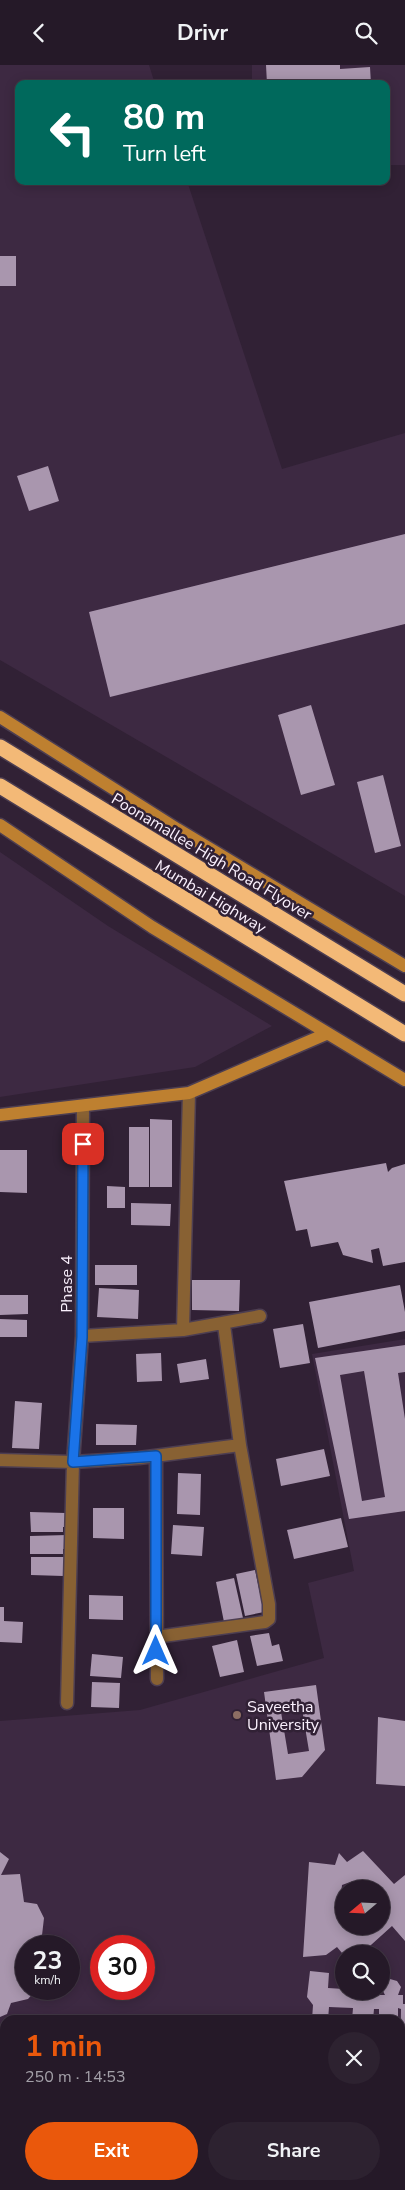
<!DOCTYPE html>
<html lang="en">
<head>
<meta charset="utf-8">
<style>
  :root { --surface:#251928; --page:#2d2230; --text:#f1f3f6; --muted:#a3a0a8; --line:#423845; --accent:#ea580c }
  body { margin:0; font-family:"Nunito Sans",sans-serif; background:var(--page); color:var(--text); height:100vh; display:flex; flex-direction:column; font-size:19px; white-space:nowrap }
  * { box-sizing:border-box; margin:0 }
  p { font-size:16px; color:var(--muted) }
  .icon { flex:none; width:28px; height:28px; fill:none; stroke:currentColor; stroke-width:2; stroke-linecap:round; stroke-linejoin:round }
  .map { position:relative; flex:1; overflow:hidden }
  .panel { position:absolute; left:0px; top:1950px; width:405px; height:175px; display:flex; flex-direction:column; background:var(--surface); border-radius:15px 15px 0 0; box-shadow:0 2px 12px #0003,0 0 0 1px var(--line) }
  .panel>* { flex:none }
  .top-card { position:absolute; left:15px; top:15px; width:375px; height:105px; border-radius:10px; box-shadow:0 2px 12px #0003,0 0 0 1px var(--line); background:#00695c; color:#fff; overflow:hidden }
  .needle { width:32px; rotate:251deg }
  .buttons { position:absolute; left:335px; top:1815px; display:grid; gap:10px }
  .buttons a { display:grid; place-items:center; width:55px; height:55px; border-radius:50%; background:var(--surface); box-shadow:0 2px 12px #0003,0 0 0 1px var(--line); font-size:25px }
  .speed { position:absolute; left:15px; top:1870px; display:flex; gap:10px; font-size:25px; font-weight:700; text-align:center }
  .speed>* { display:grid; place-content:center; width:65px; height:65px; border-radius:50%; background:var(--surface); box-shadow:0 2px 12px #0003,0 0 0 1px var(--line); line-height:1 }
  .speed small { font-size:12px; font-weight:400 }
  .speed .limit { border:8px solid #d22; background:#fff; color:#111 }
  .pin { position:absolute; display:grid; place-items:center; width:42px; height:42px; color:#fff; margin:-21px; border-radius:10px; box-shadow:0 2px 8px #0006 }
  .me { position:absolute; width:55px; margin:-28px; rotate:0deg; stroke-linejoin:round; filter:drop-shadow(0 0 4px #0008) }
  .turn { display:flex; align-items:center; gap:18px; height:105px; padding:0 25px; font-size:22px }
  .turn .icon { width:65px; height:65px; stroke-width:2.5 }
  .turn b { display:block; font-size:35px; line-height:42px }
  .round { display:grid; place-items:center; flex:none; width:52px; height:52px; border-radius:26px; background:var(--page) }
  .summary { display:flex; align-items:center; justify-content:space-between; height:85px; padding:0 25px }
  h1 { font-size:30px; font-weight:700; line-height:38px; color:var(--accent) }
  .action { display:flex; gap:10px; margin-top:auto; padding:10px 25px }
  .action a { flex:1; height:58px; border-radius:30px; background:var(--accent); color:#fff; font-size:20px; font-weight:700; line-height:58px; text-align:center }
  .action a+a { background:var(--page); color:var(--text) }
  header { display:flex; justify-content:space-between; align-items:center; height:65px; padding:0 25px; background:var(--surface); font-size:22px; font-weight:700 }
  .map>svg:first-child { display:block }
</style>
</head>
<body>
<header><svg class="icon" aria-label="back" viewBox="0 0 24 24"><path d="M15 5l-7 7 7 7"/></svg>Drivr<svg class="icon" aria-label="search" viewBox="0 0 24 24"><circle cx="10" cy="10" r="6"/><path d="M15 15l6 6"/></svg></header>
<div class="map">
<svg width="405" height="2125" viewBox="0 0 405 2125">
  <rect width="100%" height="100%" fill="#312135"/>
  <path fill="#3d2942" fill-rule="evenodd" d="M0,0H149L155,19H19V116H187L282,404L405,368V831L0,595Z
    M252,0H405V100H386V19H252Z
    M0,787L108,861L272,961L195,1002L0,1032Z
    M405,1274V2030L400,2031V1955H5V1975L0,1976V1656L140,1645L324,1593L308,1518L354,1506L312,1289ZM344,1824H381V1861H344ZM26,1881H69V1924H26ZM101,1881H144V1924H101ZM344,1889H381V1926H344Z"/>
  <path fill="#a996ae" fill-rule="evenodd" d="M266,0H340V4L370,2L371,19H267Z
    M0,191H16V221H0Z
    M48,401L59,436L29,446L17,411Z
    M405,469V559L110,632L89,547Z
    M311,640L335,720L301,730L278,650Z
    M383,710L401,781L375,788L357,717Z
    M150,1054L172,1055V1122H150Z
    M129,1062H149V1122H129Z
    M0,1085H27V1128L0,1127Z
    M386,1098L388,1107L392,1103L405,1099V1197L383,1201L379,1183L371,1185L373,1198L343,1190L338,1177L311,1182L307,1164L296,1166L284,1116Z
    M107,1121L125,1122V1143H107Z
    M131,1138L171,1139L170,1161L131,1160Z
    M95,1200H137V1220H95Z
    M192,1215H240L239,1246L192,1245Z
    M400,1220L405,1247V1266L318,1283L309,1237Z
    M99,1223L139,1225L138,1254L97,1252Z
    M0,1230H28V1249L0,1250Z
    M0,1254L27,1255V1272H0Z
    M303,1259L310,1298L280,1303L273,1264Z
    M405,1280V1307L398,1308L405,1354V1446L349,1454L315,1293ZM364,1306L385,1432L362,1436L340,1310Z
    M161,1288L162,1316L137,1317L136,1289Z
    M206,1294L209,1314L180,1318L177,1299Z
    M15,1336L42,1338L39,1384L12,1383Z
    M96,1359L137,1360L136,1380H96Z
    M324,1384L330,1411L281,1421L276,1394Z
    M178,1408L201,1409L200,1450L177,1449Z
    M93,1443H124V1474L93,1473Z
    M30,1447L66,1448V1462H63V1467H31Z
    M341,1453L348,1482L294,1494L287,1465Z
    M173,1460L204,1462L202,1491L171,1489Z
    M67,1470V1484H63V1489H30V1471Z
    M31,1492H67V1504H63V1511L31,1510Z
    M255,1505L264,1547L245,1551L236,1509Z
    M234,1513L243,1553L224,1557L216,1517Z
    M89,1530L123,1531V1555L89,1554Z
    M0,1542H4V1556L23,1557L22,1578L0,1577Z
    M269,1568L272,1581L279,1579L283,1596L257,1601L250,1571Z
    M237,1575L244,1607L220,1612L212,1581Z
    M92,1589L123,1592L121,1613L90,1611Z
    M92,1617L120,1618L119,1643L91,1642Z
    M316,1620L325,1685L302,1712L276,1715L264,1627ZM302,1644L309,1686L288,1689L281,1647Z
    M378,1652L405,1656V1721L376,1719Z
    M363,1786L394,1819L405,1810V1876L392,1861L361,1889H354L351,1886L342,1888L337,1882L326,1890L303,1892L309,1797L335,1800L339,1788L347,1797ZM353,1816L359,1824H381V1861H344V1856L339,1852L342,1820Z
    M0,1787L9,1794L1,1810L20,1809L24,1837L37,1839L44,1853L41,1879L38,1881H26V1924H37L28,1934L11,1938L7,1949L0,1952Z
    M310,1906L329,1908L328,1923L344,1924V1926H362V1930H385L382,1924L384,1917L390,1914L397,1916L401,1922L398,1930H403V1939H405V2007L400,2006L401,1944L398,1943V1955H379V1944H374L373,1955H352L353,1943L329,1942L328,1955H312L313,1940L307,1932Z
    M147,2120H199L200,2125H148Z"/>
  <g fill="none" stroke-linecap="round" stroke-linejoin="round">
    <g stroke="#4d3e51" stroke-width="15">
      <path id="street" d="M222,1258L260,1251
        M82,1271L183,1265
        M156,1391L157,1614
        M0,1395L73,1397L139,1393L240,1380L224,1260L222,1258L183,1265L189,1028
        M156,1572L265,1557L269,1554V1539L240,1380
        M67,1638L73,1397L82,1271L83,1041"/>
    </g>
    <g stroke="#4d3e51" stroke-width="15">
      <path id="secondary" d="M0,652L177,764L405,901
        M0,760L152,862L405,1015
        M0,1050L189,1028L326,969"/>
    </g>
    <g stroke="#4d3e51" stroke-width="18">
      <path id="highway" d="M0,682L405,929
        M0,721L405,969"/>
    </g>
    <use href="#street" stroke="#886133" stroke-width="12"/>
    <use href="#secondary" stroke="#be8030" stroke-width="12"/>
    <use href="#highway" stroke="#f3b977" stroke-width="15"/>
  </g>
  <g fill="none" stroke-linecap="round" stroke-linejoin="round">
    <g stroke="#114b97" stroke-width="12">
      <path id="route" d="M83,1079L82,1272L73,1397L156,1391V1586"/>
    </g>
    <use href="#route" stroke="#1a73e8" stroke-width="9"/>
  </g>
  <circle fill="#8d6e63" stroke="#312135" stroke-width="2" cx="237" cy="1650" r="5"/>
  <g text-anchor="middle" stroke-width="5" stroke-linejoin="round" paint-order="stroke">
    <g font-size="16" fill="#fbf1fe" stroke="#312135">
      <text transform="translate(212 791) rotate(31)" y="6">Poonamallee High Road Flyover</text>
      <text transform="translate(211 831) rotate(31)" y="6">Mumbai Highway</text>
      <text transform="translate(66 1219) rotate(-90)" y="6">Phase 4</text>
    </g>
    <g font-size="16" fill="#fbf1fe" stroke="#312135" text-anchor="start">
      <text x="247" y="1647">Saveetha<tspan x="247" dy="18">University</tspan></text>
    </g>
  </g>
</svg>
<div class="buttons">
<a><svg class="needle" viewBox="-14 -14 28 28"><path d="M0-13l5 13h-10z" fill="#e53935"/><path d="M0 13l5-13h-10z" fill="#a3a0a8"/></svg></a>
<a><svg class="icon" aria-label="search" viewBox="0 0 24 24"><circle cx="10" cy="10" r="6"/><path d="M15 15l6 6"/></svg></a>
</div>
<div class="speed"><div>23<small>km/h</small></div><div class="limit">30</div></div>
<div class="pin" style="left:83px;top:1079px;background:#d93025"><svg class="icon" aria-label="arrive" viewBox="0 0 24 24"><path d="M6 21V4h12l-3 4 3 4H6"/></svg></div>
<svg class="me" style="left:156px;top:1586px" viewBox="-20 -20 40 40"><path d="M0-17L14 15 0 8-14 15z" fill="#1a73e8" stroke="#fff" stroke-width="4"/></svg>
<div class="top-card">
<div class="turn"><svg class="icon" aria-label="left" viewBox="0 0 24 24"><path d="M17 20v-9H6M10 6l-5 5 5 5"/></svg><div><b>80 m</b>Turn left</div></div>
</div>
<section class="panel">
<div class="summary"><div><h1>1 min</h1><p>250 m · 14:53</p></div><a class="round"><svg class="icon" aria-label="close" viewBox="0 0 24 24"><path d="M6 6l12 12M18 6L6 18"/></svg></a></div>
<div class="action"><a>Exit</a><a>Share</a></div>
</section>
</div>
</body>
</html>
